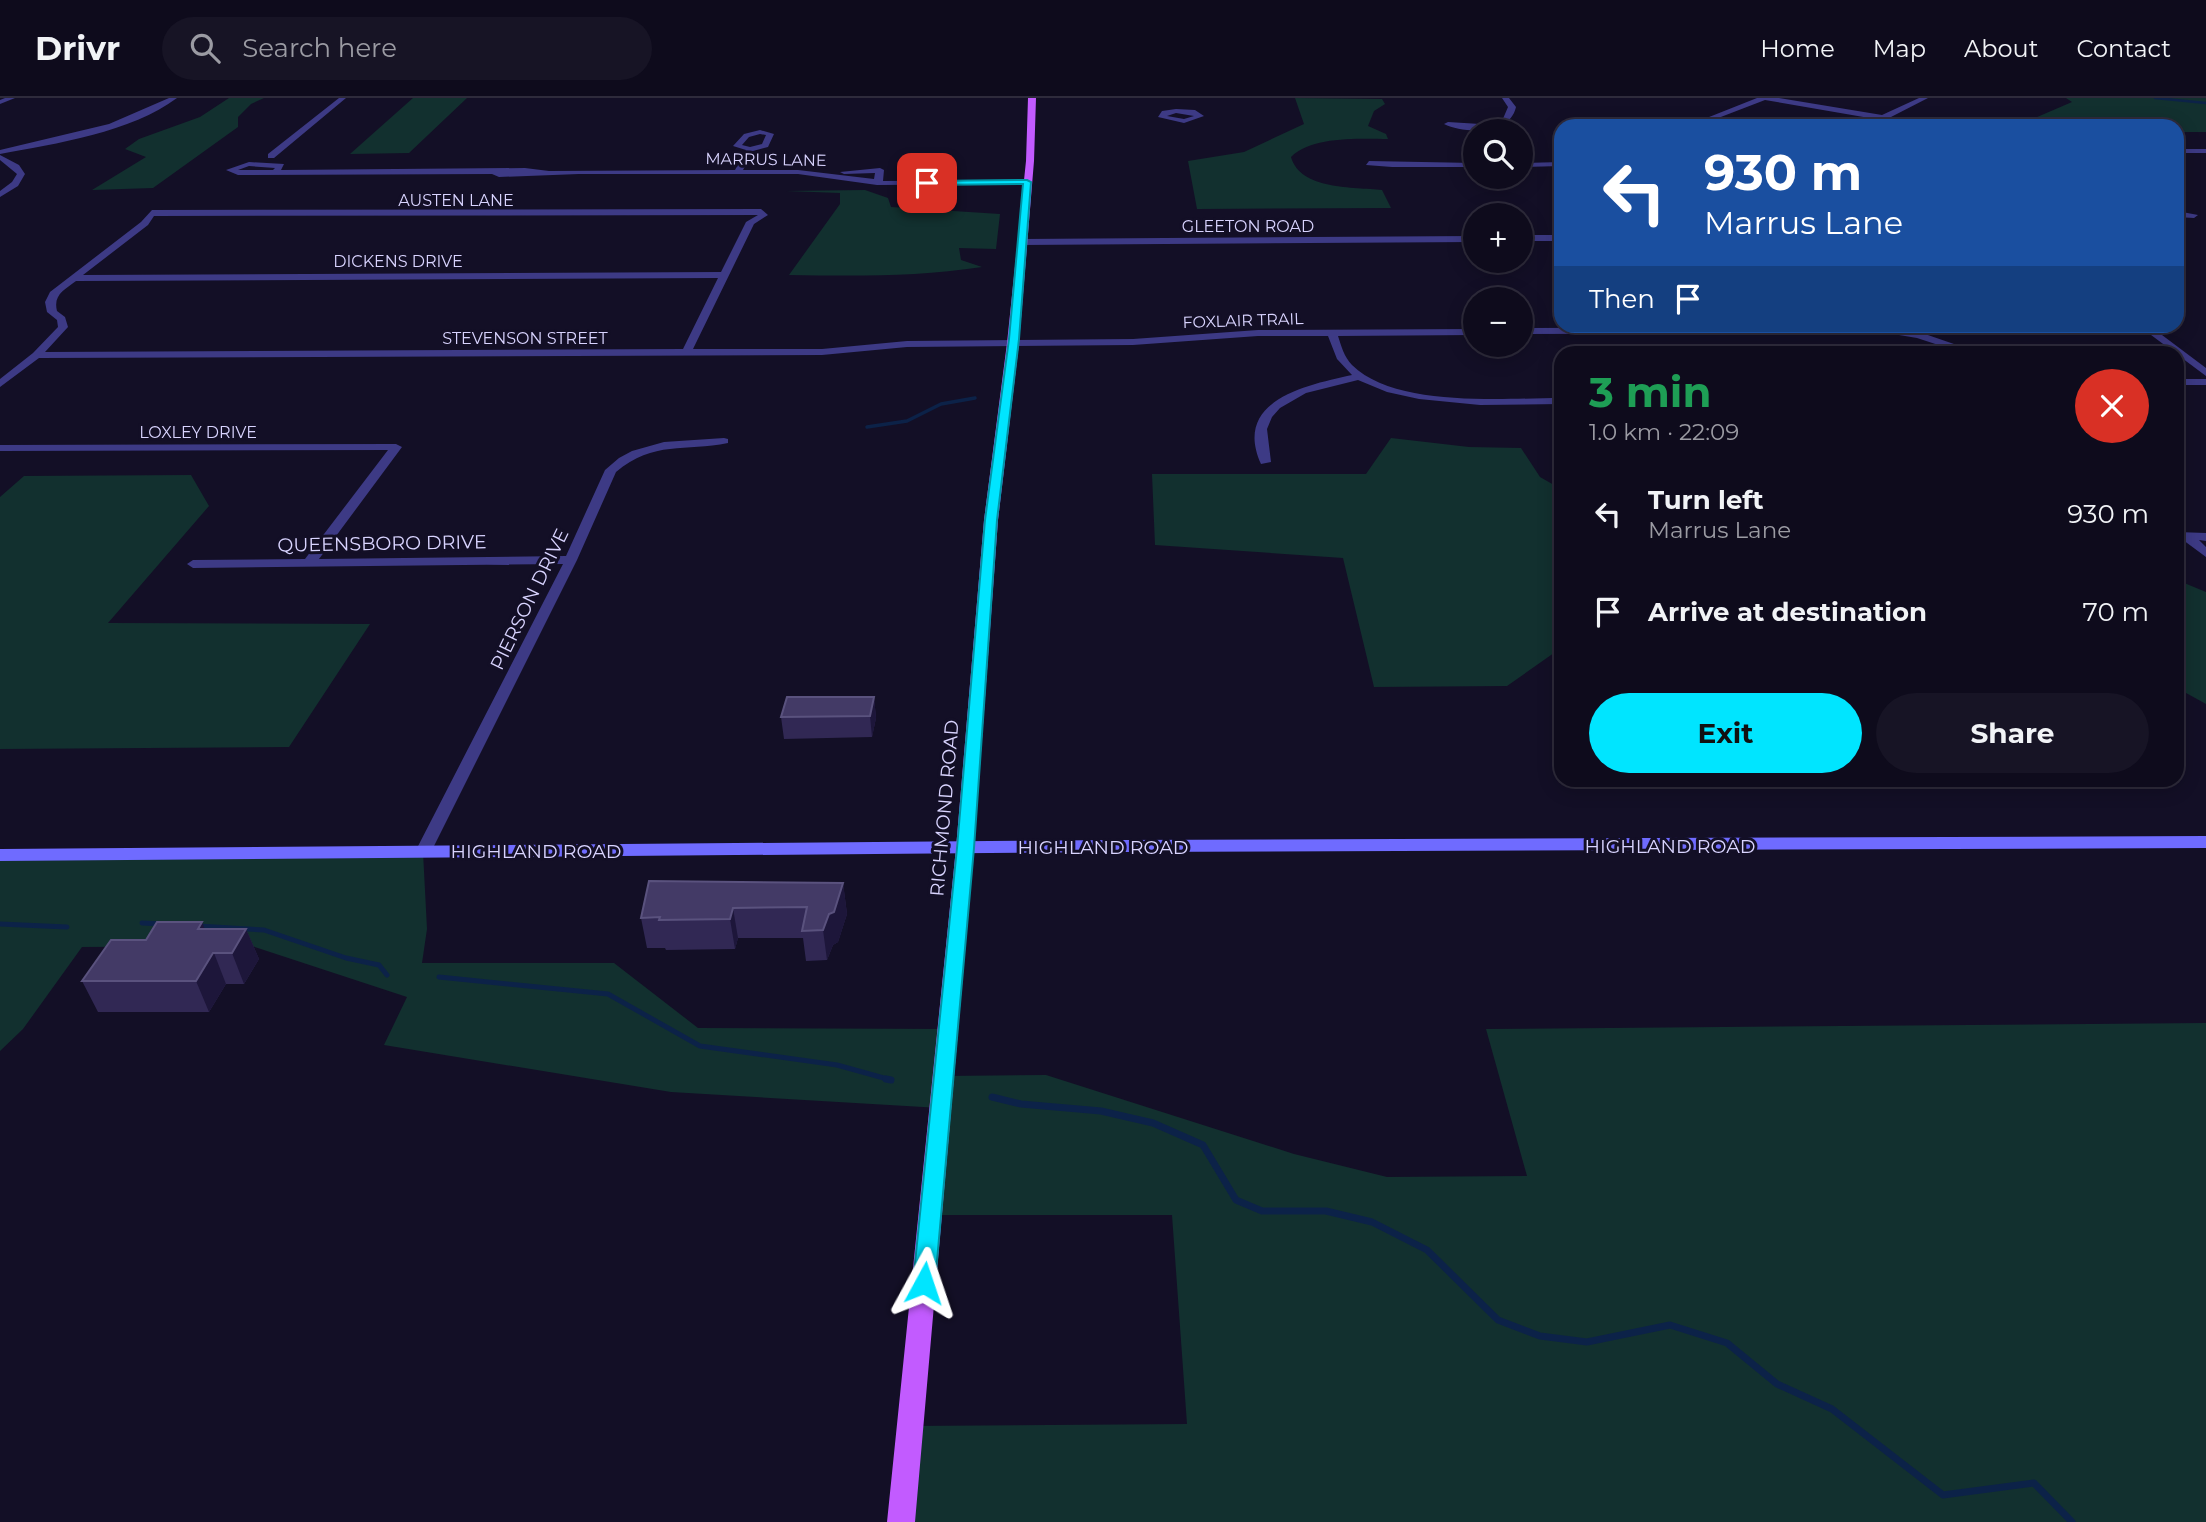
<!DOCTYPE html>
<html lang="en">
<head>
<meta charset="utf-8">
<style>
  :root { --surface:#0e0b1c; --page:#171425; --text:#f1f3f6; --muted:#9b9ba3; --line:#2e2b3b; --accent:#00e5ff }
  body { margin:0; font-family:Montserrat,sans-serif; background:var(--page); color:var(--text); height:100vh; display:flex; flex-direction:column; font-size:26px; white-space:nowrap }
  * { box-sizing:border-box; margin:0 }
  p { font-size:23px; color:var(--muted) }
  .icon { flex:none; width:38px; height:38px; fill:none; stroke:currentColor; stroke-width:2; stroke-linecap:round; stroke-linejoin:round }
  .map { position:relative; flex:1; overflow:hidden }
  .panel { position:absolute; left:1554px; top:248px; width:630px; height:441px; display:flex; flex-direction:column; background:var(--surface); border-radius:21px; box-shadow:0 4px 18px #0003,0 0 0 2px var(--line) }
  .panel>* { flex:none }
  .top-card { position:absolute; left:1554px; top:21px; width:630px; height:214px; border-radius:21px; box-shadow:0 4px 18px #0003,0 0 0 2px var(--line); background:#1a4fa0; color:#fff; overflow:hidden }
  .tools { position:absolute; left:1463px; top:21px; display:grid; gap:14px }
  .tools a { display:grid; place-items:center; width:70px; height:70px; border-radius:50%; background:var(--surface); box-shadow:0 4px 18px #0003,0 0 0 2px var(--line); font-size:35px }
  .pin { position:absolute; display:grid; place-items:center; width:60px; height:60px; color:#fff; margin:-30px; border-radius:14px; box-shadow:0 4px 10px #0006 }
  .me { position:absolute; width:77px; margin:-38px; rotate:5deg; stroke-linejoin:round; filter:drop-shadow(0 0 5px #0008) }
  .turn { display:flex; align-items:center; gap:24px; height:147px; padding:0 35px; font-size:32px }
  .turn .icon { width:91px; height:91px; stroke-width:2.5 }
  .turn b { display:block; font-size:49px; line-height:60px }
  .then { display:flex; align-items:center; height:66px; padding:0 35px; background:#0003; gap:14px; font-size:26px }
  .round { display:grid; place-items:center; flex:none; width:74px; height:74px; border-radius:37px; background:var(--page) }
  .headline { display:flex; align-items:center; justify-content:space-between; height:119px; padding:0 35px }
  h1 { font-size:42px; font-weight:700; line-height:52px; color:#1e9e55 }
  .action { display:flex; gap:14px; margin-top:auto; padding:14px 35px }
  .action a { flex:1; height:80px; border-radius:42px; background:var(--accent); color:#111; font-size:28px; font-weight:700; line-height:80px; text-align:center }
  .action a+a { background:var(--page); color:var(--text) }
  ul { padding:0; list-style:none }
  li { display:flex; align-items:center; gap:21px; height:98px; padding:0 35px }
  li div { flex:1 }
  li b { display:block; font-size:26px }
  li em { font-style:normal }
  header { display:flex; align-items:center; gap:42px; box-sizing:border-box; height:98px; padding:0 35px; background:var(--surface); border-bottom:2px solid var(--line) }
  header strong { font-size:33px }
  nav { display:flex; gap:38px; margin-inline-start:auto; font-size:24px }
  .search { width:490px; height:63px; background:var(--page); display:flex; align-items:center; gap:18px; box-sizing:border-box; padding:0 24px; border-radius:38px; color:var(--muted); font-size:26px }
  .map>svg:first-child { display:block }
</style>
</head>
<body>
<header>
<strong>Drivr</strong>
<div class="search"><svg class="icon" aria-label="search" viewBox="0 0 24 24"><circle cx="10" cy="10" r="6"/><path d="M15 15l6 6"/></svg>Search here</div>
<nav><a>Home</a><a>Map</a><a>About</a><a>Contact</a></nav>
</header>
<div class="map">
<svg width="2206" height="1424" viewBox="0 0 2206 1424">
  <rect width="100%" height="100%" fill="#130f26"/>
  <path fill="#12302f" d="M229,0H264L251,6L238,19V29L153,90L92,92L146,59L125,51L139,41L200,19Z
    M413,0H467L409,55L350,56Z
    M1295,0L1382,1L1385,6L1374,13L1368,28L1386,36L1388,41C1359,41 1312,38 1291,59C1300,92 1354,89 1382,92L1391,110L1197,111L1188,63L1244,54L1304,26Z
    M2066,0H2206V34H2177V28H2040L2023,25L2072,4Z
    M865,92L888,100L891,109L1000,116L996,151L959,150L961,162L982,169C917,179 854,178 789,177L840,106V95L786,93Z
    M1391,340L1469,349L1521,350L1540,379L1561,391V550L1507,588L1374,589L1343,460L1155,447L1152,376H1366Z
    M191,377L209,408L108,525L370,526L289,649L0,651V399L24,378Z
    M2177,482L2206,494V606L2177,590Z
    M423,754L427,831L422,865H614L698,930L948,931L944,978L1046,977L1294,1056L1387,1079L1527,1078L1486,931L2206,925V1424H901L910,1328L1187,1326L1172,1117H931L940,1010L671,994L384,947L407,899L252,848L82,849L23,931L0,953V757Z"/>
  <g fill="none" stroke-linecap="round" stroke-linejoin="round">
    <path stroke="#0c2248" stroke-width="2.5" d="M2155,0L2206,5"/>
    <path stroke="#0c2248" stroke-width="3.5" d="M867,329L907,323L941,306L975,300"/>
    <path stroke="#0c2248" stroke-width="5" d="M142,825L163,826
      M0,826L67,829
      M198,828L264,832L346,860L379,867L387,877
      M439,879L608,896L700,948L837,967L891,982"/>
    <path stroke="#0c2248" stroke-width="7" d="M886,981L891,982
      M992,999L1021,1006L1101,1013L1153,1025L1203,1047L1236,1102L1262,1113H1326L1372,1124L1427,1152L1498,1222L1540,1238L1587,1244L1670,1227L1727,1245L1777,1286L1832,1311L1943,1397L2034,1385L2072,1424"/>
    <path fill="#3d3a85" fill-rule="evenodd" d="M5,0H15L0,6V2Z
      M169,0H177C132,34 55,46 0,56V52L109,26Z
      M339,0H346L274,60H268V56Z
      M1502,0H1509L1516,9C1510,37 1465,36 1444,26L1448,24L1480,26L1502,23L1508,9Z
      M1757,0H1779L1882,17L1919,0H1928L1891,19L1936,28L1884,22L1871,28H1861L1875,21L1765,2L1700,27L1657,26L1699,23Z
      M1176,11L1195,12L1204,18L1184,25L1158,19L1162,13ZM1176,15L1194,18L1184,21L1167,18Z
      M760,32L774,36L768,49L753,53L743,72H798L874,81L875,75L844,76L840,74L880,70L884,72L883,83L1027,82L1031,84L1027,86L877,87L798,76H579L499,79L492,76L238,77L226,72L249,64L284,66L281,72L525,70L549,73L735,72L746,52L733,48L744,36ZM760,36L766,37L762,46L750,49L742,47L749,39ZM249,68L275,70L273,72H238Z
      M2177,51H2206V55H2177Z
      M0,57L19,67L25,76L18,88L0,99V93L12,84L17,76L0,62Z
      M1369,63L1475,65V69H1392L1366,67Z
      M1561,64V68L1521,69V65Z
      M761,111L768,117L754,126L693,251H822L907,243L1133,241L1258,232L1475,231V237L1338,238C1341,247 1344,259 1352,267C1396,310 1503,300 1561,300V306L1480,307L1419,301L1387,294L1358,282L1306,295L1280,310L1272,319L1267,331L1271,364L1261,366C1232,302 1307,287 1352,277L1337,261L1328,238H1258L1133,247L907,249L822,257L39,260L0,289V281L33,255L58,229L57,222L47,214L45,204L50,194L141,124L152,112ZM758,117L746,124L721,174L83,177L148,127L154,118ZM718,180L683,251L45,254L68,229L65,219L57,213C53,197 64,192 76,183Z
      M2177,113L2198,117L2194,120L2177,119Z
      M1521,137H1561V143H1521Z
      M1475,138V144L1022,147L1018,144L1022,141Z
      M2139,228H2150L2206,270V278Z
      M1887,229L1922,235L1983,256H1966L1917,240L1887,235L1521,236V230Z
      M2177,281H2206V287H2177Z
      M724,340L728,341V345C685,354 654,342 616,374L577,462L431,754L423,759L415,754L563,466L193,470L187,466L193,462L305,461L388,352L0,353V347L396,346L402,349L319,461L566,458L605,372L619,360L632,353L664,344Z
      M2177,434L2206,435V443L2199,442L2206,449V459L2183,442H2177Z"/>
    <path fill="#6f6bff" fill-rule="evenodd" d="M2206,738V750L1121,754L0,763V751L1121,742Z"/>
    <path fill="#c25bff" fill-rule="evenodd" d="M1028,0H1036L1034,63L1019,245L998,422L974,750L915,1424H887L956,750L984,422L1007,245L1026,63Z"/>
  </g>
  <path fill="#312854" d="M874,599L876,620L872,639L784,641L781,619Z
    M843,785L847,816L838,844L833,847L827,862L806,863L803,840H738L735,851L666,852L665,850H647L641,820Z
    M205,831H246L259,861L244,886H226L209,914H98L82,883L146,842Z"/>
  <path fill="#1d163a" d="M874,599L876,620L872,639L870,618Z
    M843,785L847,816L838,844L833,847L827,862L823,832Z
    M733,810L738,840L735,851L730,821Z
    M202,824L226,886L209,914L196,883L198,831Z
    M246,831L259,861L244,886L232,855Z"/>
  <path fill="#433a66" stroke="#5a527e" stroke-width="2" d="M787,599H874L870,618L781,619Z
    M649,783L843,785L834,814L829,816L823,832L802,833L807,809L733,810L730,821L659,822L660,819L641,820Z
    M157,824H202L198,831H246L232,855H213L196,883H82L111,842H146Z"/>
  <path fill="#00e5ff" stroke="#0095a6" stroke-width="2" d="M1027,82L1031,84L1019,241L997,422L974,750L935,1185L932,1192L924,1194L916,1192L913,1185L957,750L985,422L1009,241L1023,86L927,87L923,85L927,83Z"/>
  <g text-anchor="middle" stroke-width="6" stroke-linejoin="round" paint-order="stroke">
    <g font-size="16" fill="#d9d4ff" stroke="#130f26">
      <text transform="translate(766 61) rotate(1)" y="6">MARRUS LANE</text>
      <text x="456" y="108">AUSTEN LANE</text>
      <text x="1248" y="134">GLEETON ROAD</text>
      <text x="398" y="169">DICKENS DRIVE</text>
      <text transform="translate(1243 222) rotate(-2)" y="6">FOXLAIR TRAIL</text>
      <text x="525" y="246">STEVENSON STREET</text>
      <text x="198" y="340">LOXLEY DRIVE</text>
    </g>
    <g font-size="19" fill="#d9d4ff" stroke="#130f26">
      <text transform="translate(382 445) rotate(-1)" y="7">QUEENSBORO DRIVE</text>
      <text transform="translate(529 501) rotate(-64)" y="7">PIERSON DRIVE</text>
      <text transform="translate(944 710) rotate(-85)" y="7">RICHMOND ROAD</text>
      <text x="1670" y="755">HIGHLAND ROAD</text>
      <text x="1103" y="756">HIGHLAND ROAD</text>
      <text x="536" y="760">HIGHLAND ROAD</text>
    </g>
  </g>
</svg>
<div class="tools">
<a><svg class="icon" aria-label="search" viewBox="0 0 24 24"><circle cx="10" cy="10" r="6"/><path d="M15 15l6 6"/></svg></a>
<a>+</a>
<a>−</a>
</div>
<div class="pin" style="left:927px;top:85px;background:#d93025"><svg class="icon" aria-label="arrive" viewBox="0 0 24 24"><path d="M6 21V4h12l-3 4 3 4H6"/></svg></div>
<svg class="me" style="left:924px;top:1185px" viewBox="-20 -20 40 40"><path d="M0-17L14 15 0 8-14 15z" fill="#00e5ff" stroke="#fff" stroke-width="4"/></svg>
<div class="top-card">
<div class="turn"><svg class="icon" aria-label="left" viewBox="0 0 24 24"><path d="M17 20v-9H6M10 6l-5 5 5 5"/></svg><div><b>930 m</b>Marrus Lane</div></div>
<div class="then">Then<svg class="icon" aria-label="arrive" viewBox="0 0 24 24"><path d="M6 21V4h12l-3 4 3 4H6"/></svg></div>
</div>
<section class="panel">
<div class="headline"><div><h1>3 min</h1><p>1.0 km · 22:09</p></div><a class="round" style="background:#d93025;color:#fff"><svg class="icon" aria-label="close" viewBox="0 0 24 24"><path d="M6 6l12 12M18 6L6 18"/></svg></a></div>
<ul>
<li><svg class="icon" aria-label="left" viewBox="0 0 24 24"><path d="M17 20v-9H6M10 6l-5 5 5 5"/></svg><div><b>Turn left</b><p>Marrus Lane</p></div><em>930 m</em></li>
<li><svg class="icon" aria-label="arrive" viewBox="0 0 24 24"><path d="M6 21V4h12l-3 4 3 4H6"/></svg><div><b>Arrive at destination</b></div><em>70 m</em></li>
</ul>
<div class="action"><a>Exit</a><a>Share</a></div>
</section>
</div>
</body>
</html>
